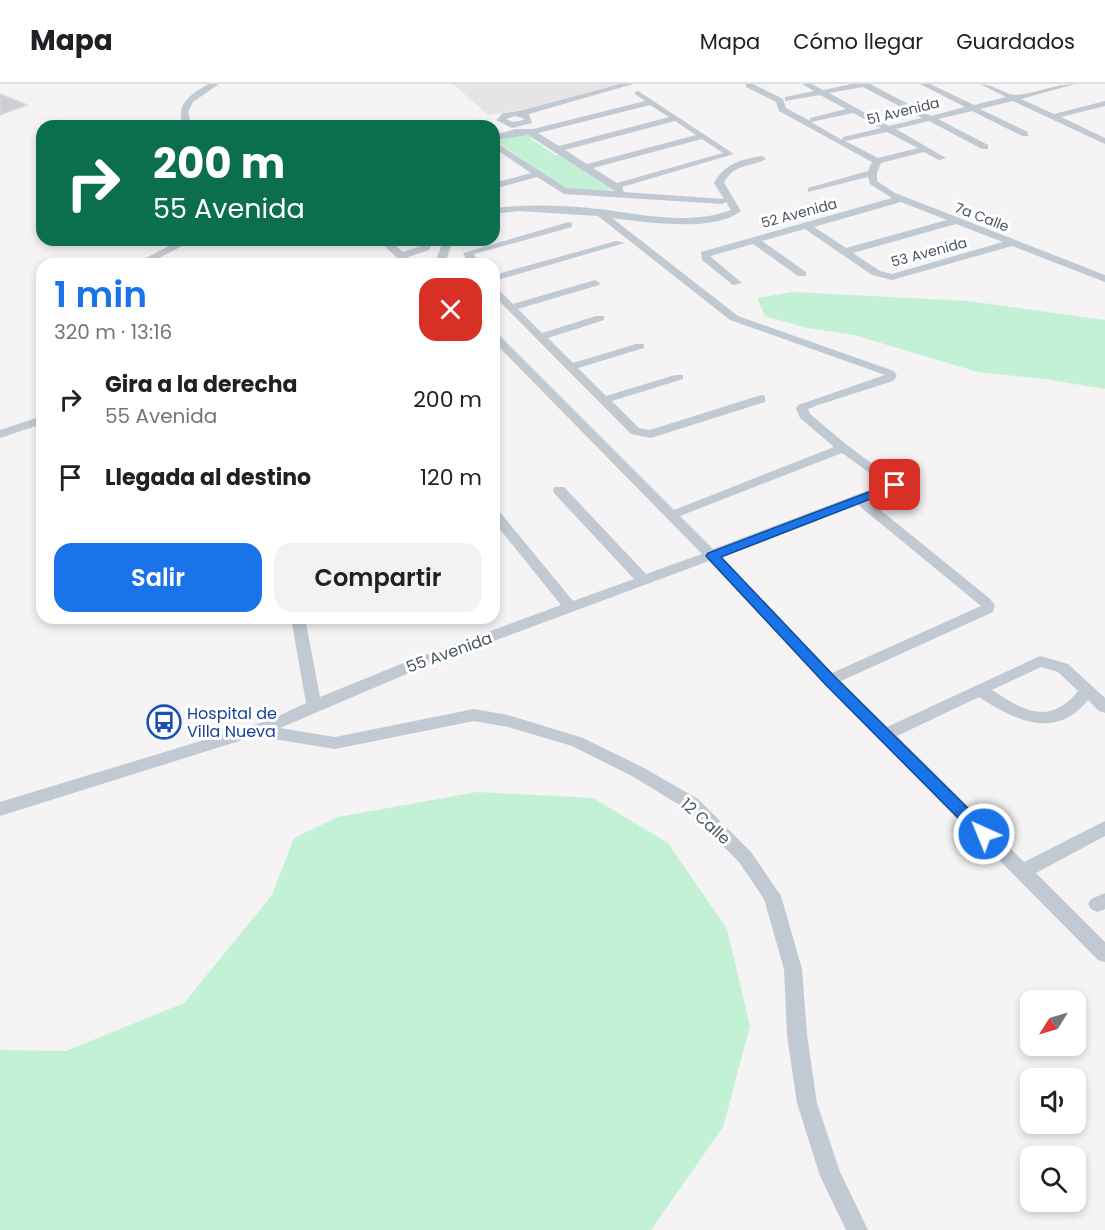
<!DOCTYPE html>
<html lang="es">
<head>
<meta charset="utf-8">
<style>
  :root { --surface:#fff; --page:#f2f2f2; --text:#202124; --muted:#757577; --line:#e0e0e0; --accent:#1a73e8 }
  body { margin:0; font-family:Poppins,sans-serif; background:var(--page); color:var(--text); height:100vh; display:flex; flex-direction:column; font-size:22px; white-space:nowrap }
  * { box-sizing:border-box; margin:0 }
  p { font-size:20px; color:var(--muted) }
  .icon { flex:none; width:33px; height:33px; fill:none; stroke:currentColor; stroke-width:2; stroke-linecap:round; stroke-linejoin:round }
  .map { position:relative; flex:1; overflow:hidden }
  .panel { position:absolute; left:36px; top:174px; width:464px; height:366px; display:flex; flex-direction:column; background:var(--surface); border-radius:18px; box-shadow:0 3px 9px #0003 }
  .panel>* { flex:none }
  .banner { position:absolute; left:36px; top:36px; width:464px; height:126px; border-radius:18px; box-shadow:0 3px 9px #0003; background:#0b6e4f; color:#fff; overflow:hidden }
  .needle { width:39px; rotate:233deg }
  .tools { position:absolute; left:1020px; top:906px; display:grid; gap:12px }
  .tools a { display:grid; place-items:center; width:66px; height:66px; border-radius:12px; background:var(--surface); box-shadow:0 3px 9px #0003; font-size:30px }
  .pin { position:absolute; display:grid; place-items:center; width:51px; height:51px; color:#fff; margin:-26px; border-radius:12px; box-shadow:0 3px 9px #0006 }
  .me { position:absolute; width:66px; margin:-33px; rotate:316deg; stroke-linejoin:round; filter:drop-shadow(0 0 4px #0008) }
  .turn { display:flex; align-items:center; gap:21px; height:126px; padding:0 18px; font-size:27px }
  .turn .icon { width:78px; height:78px; stroke-width:2.5 }
  .turn b { display:block; font-size:42px; line-height:51px }
  .round { display:grid; place-items:center; flex:none; width:63px; height:63px; border-radius:18px; background:var(--page) }
  .head { display:flex; align-items:center; justify-content:space-between; height:102px; padding:0 18px }
  h1 { font-size:36px; font-weight:600; line-height:45px; color:var(--accent) }
  .cta { display:flex; gap:12px; margin-top:auto; padding:12px 18px }
  .cta a { flex:1; height:69px; border-radius:18px; background:var(--accent); color:#fff; font-size:24px; font-weight:600; line-height:69px; text-align:center }
  .cta a+a { background:var(--page); color:var(--text) }
  ul { padding:0; list-style:none }
  li { display:flex; align-items:center; gap:18px; height:78px; padding:0 18px }
  li div { flex:1 }
  li b { display:block; font-size:22px }
  li em { font-style:normal }
  header { display:flex; align-items:center; gap:36px; box-sizing:border-box; height:84px; padding:0 30px; background:var(--surface); border-bottom:2px solid var(--line) }
  header strong { font-size:28px }
  nav { display:flex; gap:33px; margin-inline-start:auto; font-size:21px }
  .map>svg:first-child { display:block }
</style>
</head>
<body>
<header>
<strong>Mapa</strong>
<nav><a>Mapa</a><a>Cómo llegar</a><a>Guardados</a></nav>
</header>
<div class="map">
<svg width="1105" height="1146" viewBox="0 0 1105 1146">
  <rect width="100%" height="100%" fill="#f5f3f3"/>
  <path fill="#e6e4e5" d="M453,0H620L521,26L488,31Z"/>
  <path fill="#c3f1d5" d="M520,50L532,52L531,55L555,71H560L613,106L566,105L496,57Z
    M793,208L968,217L1105,236V305L1045,295L978,288L854,251L807,244L765,232L757,214Z
    M477,708L593,714L668,759L727,845L750,942L723,1043L651,1146H0V966L66,967L184,919L272,811L294,754L338,733Z"/>
  <path fill="#cdcfd5" stroke="#d7d9de" stroke-width="1.5" d="M0,10L27,21L0,31Z"/>
  <g fill="none" stroke-linecap="round" stroke-linejoin="round">
    <path fill="#c1cad2" fill-rule="evenodd" d="M209,0H219L193,18L188,28L192,42H184C173,21 192,9 209,0Z
      M620,0H633L529,30L532,39L512,44L496,36L503,29L519,27ZM515,32L523,34L524,36L513,38L506,35Z
      M746,0H753L783,15L786,24L810,37V34L846,25L820,11L785,17V13L814,7L802,0H812L823,6L852,0H870L931,32L965,23L920,0H930L974,21L1006,13L980,0C994,0 1006,12 1017,11C1037,9 1055,0 1075,0L1021,15L1054,30L1105,17V22L1061,33L1105,54V60L1013,17L980,25L1028,48V52H1022L972,27L938,35L988,61V65H982L929,37L896,45L946,74L939,76L924,68L881,79L877,89V97L895,109L1105,191V198L1012,162L892,196L872,191L805,145L762,157L806,188V192H798L753,160L710,172L742,199L733,201L702,176L701,168L892,114L870,100L868,93L808,108V104L868,87L872,78L779,27L776,18L746,3ZM863,3L922,34L889,42L829,9ZM853,29L881,44L843,53L842,56L811,38ZM887,48L918,64L878,74L845,57ZM901,118L947,136L846,164L814,143ZM956,140L1003,158L892,190L880,187L853,169Z
      M638,7L734,70L622,103L624,108L724,115L714,99C724,80 742,75 762,72L766,75C751,84 734,79 724,99L741,127C713,149 645,138 612,134L738,232L894,287L897,292L893,297L818,321L808,325L810,330L847,361L901,401L868,416L989,514L995,521L993,528L841,597L887,643L1040,572L1068,580L1105,614V629L1099,627L1088,616C1056,657 1014,636 979,613L897,652L1024,778L1105,737V752L1036,789L1105,858V878L1098,876L825,600L709,477L416,586L280,644L335,653L474,625L508,631L583,654L644,684L698,715L751,768L781,812L802,885L807,951L817,1019L840,1088L868,1146H846L820,1092L797,1019L787,951L784,885L764,815L739,778L686,725L632,692L572,662L508,643L474,637L335,665L255,652L0,732V718L270,636L306,619L291,534H305L320,613L406,578L561,521L494,438V426L499,427L573,517L634,495L554,409L553,406L554,403H564L646,490L702,470L494,258V249L498,250L674,426L834,363L800,334L796,324L798,321L885,291L730,236L598,132L519,127L494,130V124C528,120 565,121 599,125C641,130 689,142 731,126L726,118L722,120L564,110L537,93L494,105V99L531,89L494,64V57L566,104L615,107L528,51L494,56V51L516,45H533L645,17L634,9ZM650,21L669,33L559,62L538,49ZM675,37L696,51L587,80L565,66ZM702,55L723,69L617,99L593,84ZM842,369L885,400L713,465L680,432ZM857,420L981,522L832,589L720,472ZM1041,583L1058,588L1078,607C1050,642 1024,627 992,606Z
      M569,138L572,139V143L474,170L479,180H469L463,169Z
      M181,156H194L147,180H134Z
      M378,156H389L403,168L421,162L424,156H434L429,166L408,173L415,180H404Z
      M443,156H453L445,180H435Z
      M616,157L625,159L494,197V191Z
      M595,196L600,199L599,201L518,225L542,249L596,232H604V236L548,254L573,279L636,260H644V264L578,284L606,312L675,291H683V295L612,317L639,344L650,346L761,311L765,312V318L651,354L631,350L494,212V204L498,205L513,220Z
      M42,332V340L0,354V346Z
      M1105,809V825L1097,828L1091,825L1088,820L1091,815Z"/>
  </g>
  <path fill="#1a73e8" stroke="#114b97" stroke-width="1.5" d="M895,398L901,401L899,404L721,473L835,593L989,745L992,750L989,754L984,756L978,754L825,600L706,472L708,469Z"/>
  <defs>
    <g id="bus-ring" transform="scale(1.725)"><circle r="9.5" fill="#fff" stroke="#1a4fb4" stroke-width="1.5"/><path d="M-5-6H5V4H4V6H2V4H-2V6H-4V4H-5ZM-3.5-4V0h7V-4ZM-3.5 1.2v1.5H-2V1.2ZM2 1.2v1.5H3.5V1.2Z" fill="#1a4fb4"/></g>
  </defs>
  <g fill-rule="evenodd">
    <use href="#bus-ring" x="164" y="638"/>
  </g>
  <g text-anchor="middle" stroke-width="6" stroke-linejoin="round" paint-order="stroke">
    <g font-size="14" fill="#4a5661" stroke="#fff">
      <text transform="translate(903 27) rotate(-14)" y="5">51 Avenida</text>
      <text transform="translate(799 129) rotate(-15)" y="5">52 Avenida</text>
      <text transform="translate(982 133) rotate(21)" y="5">7a Calle</text>
      <text transform="translate(929 168) rotate(-15)" y="5">53 Avenida</text>
    </g>
    <g font-size="16" fill="#4a5661" stroke="#fff">
      <text transform="translate(449 568) rotate(-20)" y="6">55 Avenida</text>
      <text transform="translate(706 737) rotate(42)" y="6">12 Calle</text>
    </g>
    <g font-size="16" fill="#164399" stroke="#fff" text-anchor="start">
      <text x="187" y="635">Hospital de<tspan x="187" dy="18">Villa Nueva</tspan></text>
    </g>
  </g>
</svg>
<div class="tools">
<a><svg class="needle" viewBox="-14 -14 28 28"><path d="M0-13l5 13h-10z" fill="#e53935"/><path d="M0 13l5-13h-10z" fill="#757577"/></svg></a>
<a><svg class="icon" aria-label="sound" viewBox="0 0 24 24"><path d="M4 9h4l5-4v14l-5-4H4zM17 9q2 3 0 6"/></svg></a>
<a><svg class="icon" aria-label="search" viewBox="0 0 24 24"><circle cx="10" cy="10" r="6"/><path d="M15 15l6 6"/></svg></a>
</div>
<div class="pin" style="left:895px;top:401px;background:#d93025"><svg class="icon" aria-label="arrive" viewBox="0 0 24 24"><path d="M6 21V4h12l-3 4 3 4H6"/></svg></div>
<svg class="me" style="left:984px;top:750px" viewBox="-20 -20 40 40"><circle r="17" fill="#1a73e8" stroke="#fff" stroke-width="3"/><path d="M0-11L8 9 0 5-8 9z" fill="#fff"/></svg>
<div class="banner">
<div class="turn"><svg class="icon" aria-label="right" viewBox="0 0 24 24"><path d="M7 20v-9h11M14 6l5 5-5 5"/></svg><div><b>200 m</b>55 Avenida</div></div>
</div>
<section class="panel">
<div class="head"><div><h1>1 min</h1><p>320 m · 13:16</p></div><a class="round" style="background:#d93025;color:#fff"><svg class="icon" aria-label="close" viewBox="0 0 24 24"><path d="M6 6l12 12M18 6L6 18"/></svg></a></div>
<ul>
<li><svg class="icon" aria-label="right" viewBox="0 0 24 24"><path d="M7 20v-9h11M14 6l5 5-5 5"/></svg><div><b>Gira a la derecha</b><p>55 Avenida</p></div><em>200 m</em></li>
<li><svg class="icon" aria-label="arrive" viewBox="0 0 24 24"><path d="M6 21V4h12l-3 4 3 4H6"/></svg><div><b>Llegada al destino</b></div><em>120 m</em></li>
</ul>
<div class="cta"><a>Salir</a><a>Compartir</a></div>
</section>
</div>
</body>
</html>
